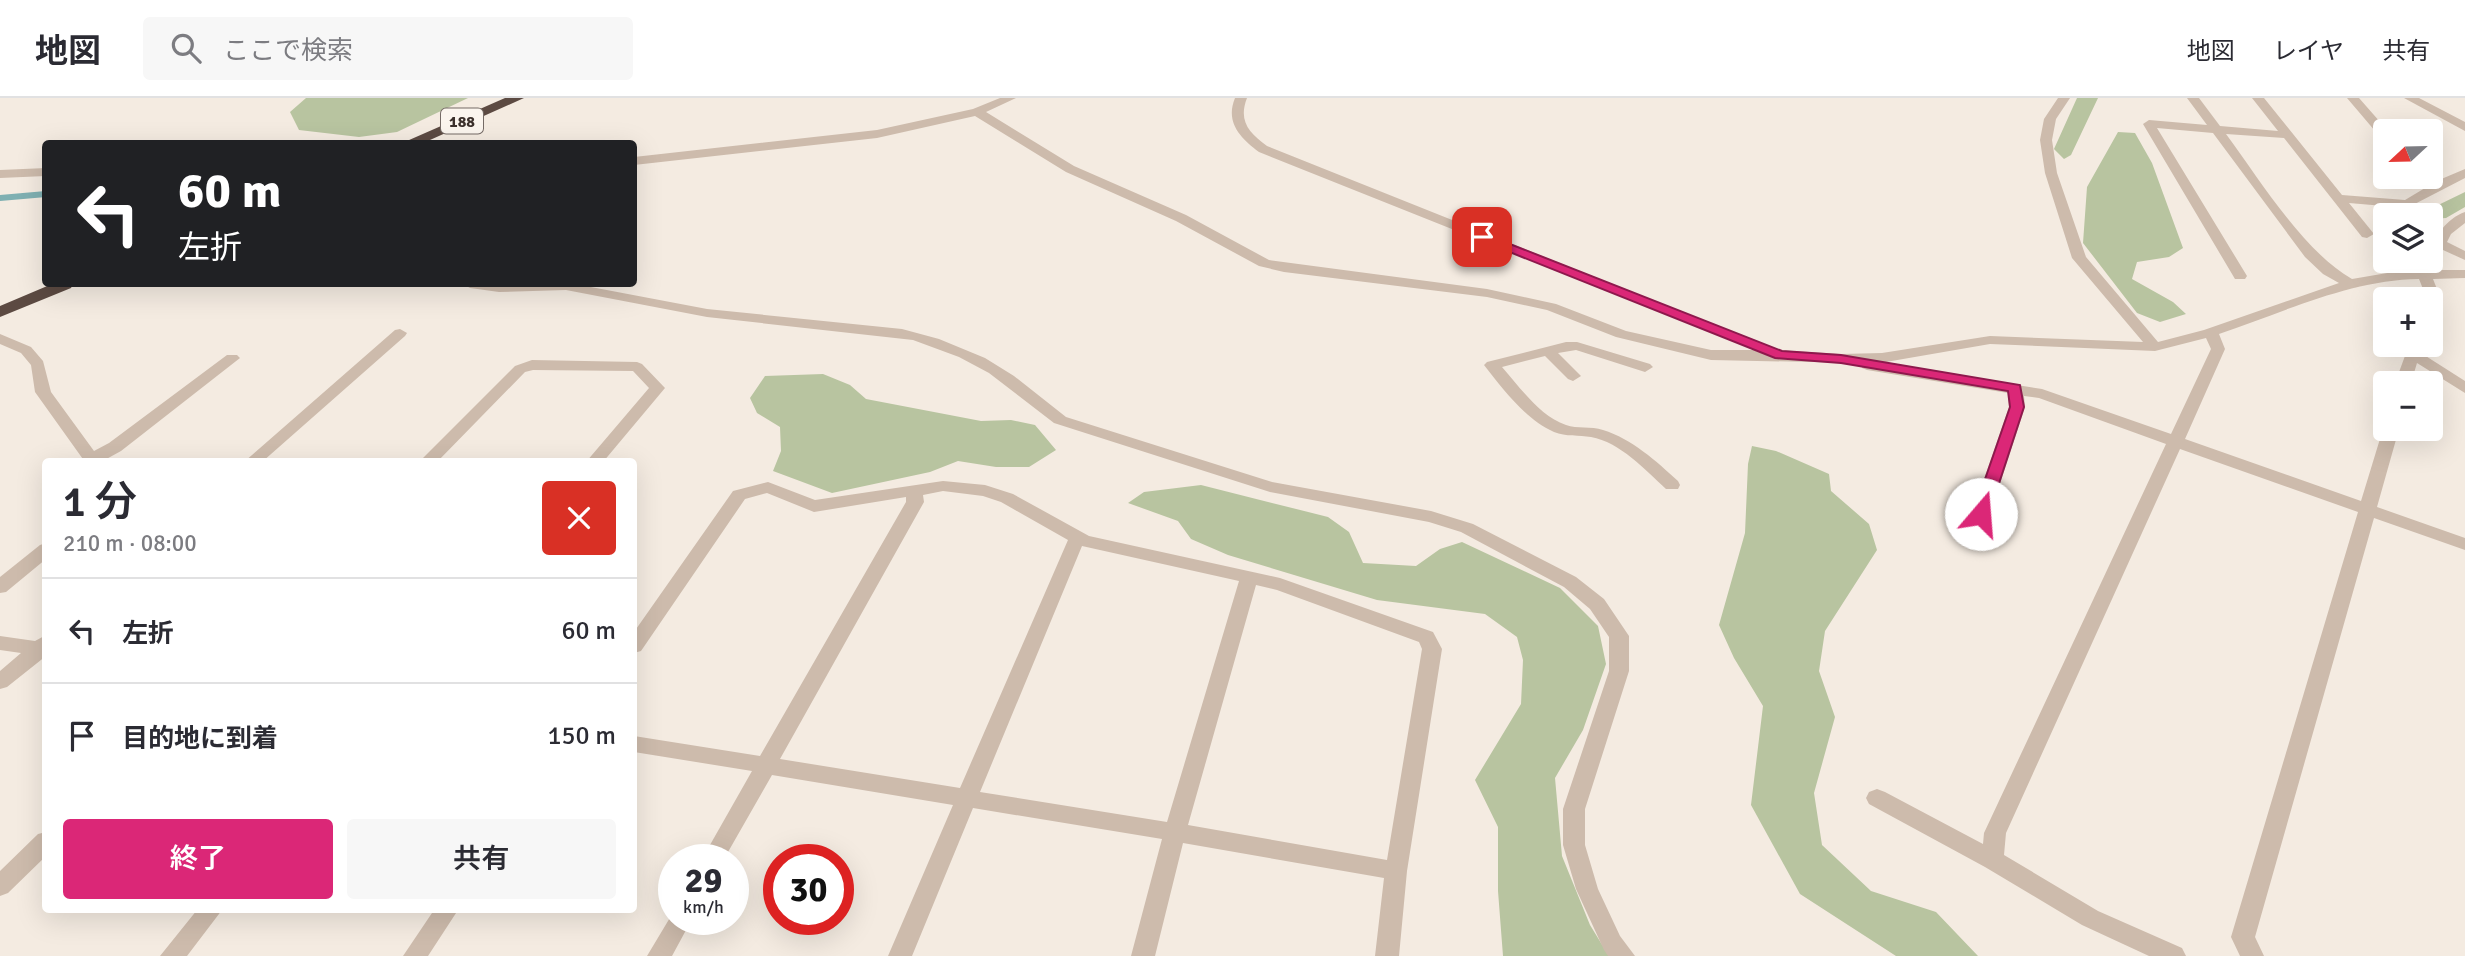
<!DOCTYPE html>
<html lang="ja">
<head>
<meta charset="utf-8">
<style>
  :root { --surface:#fff; --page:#f7f7f7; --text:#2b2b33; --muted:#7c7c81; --line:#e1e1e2; --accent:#db2777 }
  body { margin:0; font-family:Signika,"Noto Sans JP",sans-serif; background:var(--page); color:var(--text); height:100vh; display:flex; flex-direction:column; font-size:26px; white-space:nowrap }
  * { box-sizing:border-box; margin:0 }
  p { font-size:23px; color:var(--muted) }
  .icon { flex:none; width:38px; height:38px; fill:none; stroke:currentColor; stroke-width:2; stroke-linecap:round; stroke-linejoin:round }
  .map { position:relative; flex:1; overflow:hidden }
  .drawer { position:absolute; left:42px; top:360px; width:595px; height:455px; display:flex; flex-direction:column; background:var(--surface); border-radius:7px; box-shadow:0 7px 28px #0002 }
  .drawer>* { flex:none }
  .guide { position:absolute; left:42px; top:42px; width:595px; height:147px; border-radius:7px; box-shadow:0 7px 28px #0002; background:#202124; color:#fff; overflow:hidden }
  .needle { width:46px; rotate:248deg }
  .controls { position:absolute; left:2373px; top:21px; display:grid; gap:14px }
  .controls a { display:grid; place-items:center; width:70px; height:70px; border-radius:7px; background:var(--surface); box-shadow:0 7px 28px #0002; font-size:35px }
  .speed { position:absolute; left:658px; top:746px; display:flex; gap:14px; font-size:35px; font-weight:700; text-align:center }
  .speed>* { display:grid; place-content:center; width:91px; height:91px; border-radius:50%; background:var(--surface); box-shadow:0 7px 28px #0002; line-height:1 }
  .speed small { font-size:18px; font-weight:400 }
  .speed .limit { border:10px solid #d22; background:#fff; color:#111 }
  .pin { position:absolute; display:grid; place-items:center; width:60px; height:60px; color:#fff; margin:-30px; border-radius:14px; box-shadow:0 4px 10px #0006 }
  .me { position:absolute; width:77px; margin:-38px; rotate:18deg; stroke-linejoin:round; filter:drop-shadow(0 0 5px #0008) }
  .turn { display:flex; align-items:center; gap:24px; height:147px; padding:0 21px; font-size:32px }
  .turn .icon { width:91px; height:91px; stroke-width:2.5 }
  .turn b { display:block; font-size:49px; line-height:60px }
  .round { display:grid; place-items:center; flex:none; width:74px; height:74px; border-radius:7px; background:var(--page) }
  .overview { display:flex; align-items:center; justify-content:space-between; height:119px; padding:0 21px }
  h1 { font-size:42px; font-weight:600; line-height:52px }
  .action { display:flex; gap:14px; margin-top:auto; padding:14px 21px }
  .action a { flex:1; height:80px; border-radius:7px; background:var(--accent); color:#fff; font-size:28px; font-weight:600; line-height:80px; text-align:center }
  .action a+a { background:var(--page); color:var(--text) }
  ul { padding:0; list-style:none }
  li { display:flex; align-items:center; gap:21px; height:105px; padding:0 21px; border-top:2px solid var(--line) }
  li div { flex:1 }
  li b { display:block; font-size:26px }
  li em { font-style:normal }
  header { display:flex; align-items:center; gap:42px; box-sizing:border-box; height:98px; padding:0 35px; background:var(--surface); border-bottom:2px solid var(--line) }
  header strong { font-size:33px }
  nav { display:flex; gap:38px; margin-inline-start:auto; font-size:24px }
  .search { width:490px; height:63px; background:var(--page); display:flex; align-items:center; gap:18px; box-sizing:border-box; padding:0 24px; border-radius:7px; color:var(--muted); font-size:26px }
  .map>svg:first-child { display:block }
</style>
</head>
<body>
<header>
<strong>地図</strong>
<div class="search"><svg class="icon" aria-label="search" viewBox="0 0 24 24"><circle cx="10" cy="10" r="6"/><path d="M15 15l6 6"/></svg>ここで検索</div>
<nav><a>地図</a><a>レイヤ</a><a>共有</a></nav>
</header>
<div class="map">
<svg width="2465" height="858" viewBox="0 0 2465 858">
  <rect width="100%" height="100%" fill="#f4ebe1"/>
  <path fill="#b8c4a0" d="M306,0H468L397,34L359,39L299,32L290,14Z
    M2077,0H2098L2071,57L2064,61L2054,51Z
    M2118,34L2135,35L2152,65L2183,150L2169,159L2137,164L2132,181L2173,204L2186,216L2160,224L2137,215L2083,145L2087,89Z
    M2465,94V109L2446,120L2431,121L2428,112Z
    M823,276L850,287L866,301L981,323L1011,322L1035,327L1056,352L1029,369H996L958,363L930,374L832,395L773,373L781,353L780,329L757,315L750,300L765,278Z
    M1752,348L1776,353L1829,376L1831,393L1869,426L1877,452L1825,533L1819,573L1835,619L1814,695L1822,747L1871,793L1936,814L1978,858H1896L1800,796L1751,707L1763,608L1734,560L1719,527L1745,435L1748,366Z
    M1201,387L1328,419L1349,434L1363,465L1416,468L1440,451L1462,444L1560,490L1598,528L1606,566L1583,632L1555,680L1562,758L1590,827L1609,858H1503L1498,793V729L1475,682L1521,606L1523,562L1517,539L1485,516L1377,502L1228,457L1191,441L1178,423L1128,405L1144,394Z"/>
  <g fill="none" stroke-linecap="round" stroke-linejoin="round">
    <path stroke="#7fb0b2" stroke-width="6" d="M0,100L46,96"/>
    <path fill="#cdbbac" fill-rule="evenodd" d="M1000,0H1016L986,14L1074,68L1186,117L1269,162L1487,191L1556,206L1626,233L1711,252H1755L1259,54C1240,40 1225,24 1235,0H1247C1238,23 1249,35 1267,48L1777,252L1841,256L1882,255L1990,238L2143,244L2072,160L2045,75L2040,42L2044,21L2058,0H2070L2056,21L2052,42L2057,75L2086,159L2158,244L2204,232L2339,185L2323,176L2305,159L2213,35L2157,30L2247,178L2245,181H2235L2143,26L2149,22L2207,27L2187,0H2199L2220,28L2278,33L2252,0H2264L2342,97L2405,102L2430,87L2417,79L2431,78L2439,82L2465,71V80L2407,110L2349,105L2374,136L2367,140L2362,139L2284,40L2226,36C2261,83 2302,152 2352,181L2399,173H2418L2424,163H2431C2431,142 2445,121 2465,114V125L2451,136L2447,144L2465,153V162L2443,152L2432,172H2465V180L2433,181L2437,191L2431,204V201H2420L2423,191L2419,181C2350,182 2284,214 2219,236L2225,251L2185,341L2361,403L2383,331L2385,328V331H2399L2377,409L2465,440V452L2374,420L2255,839L2264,858H2240L2231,839L2358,414L2180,351L2006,735L2004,757L2098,813L2182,850L2186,858H2149L2082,827L1985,769L1869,706L1866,700L1869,694L1877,691L1885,694L1983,746L1984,735L2166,346L2039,300L2024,298L2025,309L1990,416L1987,420H1975L1972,416L2009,309L2008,295L1867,272L1862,270L1861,265L1711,262L1616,239L1547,212L1487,199L1284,174L1259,168L1176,123L1066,74L975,18L877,40L634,67V59L877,32L973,11ZM2206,240L2211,251L2171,336L2042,291L1880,265L1990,246L2155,253Z
      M2347,0H2359L2388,33H2385V41L2381,40Z
      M2404,0H2419L2465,24V33Z
      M46,70V78L0,80V72Z
      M463,186H575L707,211L902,231L939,241L985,260L1014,278L1066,319L1272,384L1431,413L1473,426L1576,479L1604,501L1629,538V573L1585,711V747L1598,791L1620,838L1635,858H1608L1604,852L1576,791L1563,747V711L1609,573V539L1590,511L1564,489L1461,434L1429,424L1270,394L1054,325L989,275L959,259L913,242L707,219L566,192L499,194L470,190Z
      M400,231L407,235L405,238L262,364H244L395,232Z
      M0,236L31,249L43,263L51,294L94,353L109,345L227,257H237L240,260L121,353L101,364H85L35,294L31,267L21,255L0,246Z
      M1577,244L1650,266L1653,269L1645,274L1576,252L1558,255L1581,278L1573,283L1568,281L1545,258L1502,269C1520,289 1539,318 1566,327C1577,331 1591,328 1603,332C1632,341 1656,363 1678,383L1680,387L1678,391H1666C1645,372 1620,344 1591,339C1579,337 1566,339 1554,334C1526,322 1502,290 1484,267L1487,264L1566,244Z
      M2409,247H2423L2421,255L2465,283V295L2417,265L2411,285H2395Z
      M532,262L637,264L642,266L665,290L603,364H586L649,290L633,273L533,272L525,274L437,364H419L515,268Z
      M943,383L985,387L1013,396L1089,438L1280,480L1433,534L1442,551L1407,773L1399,858H1375L1384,780L1183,745L1155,858H1131L1162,741L973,710L912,858H888L953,707L772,677L724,761H702L752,673L634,654V638L760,658L906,404V399L814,414L767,395L745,401L641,553L634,555V534L733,393L768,384L815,402ZM943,393L983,398L1001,404L1068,442L960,690L780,661L924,404L923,397ZM1082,448L1239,483L1167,724L980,694ZM1256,487L1277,492L1419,544L1422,551L1387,762L1188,727Z
      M46,445V461L6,494L0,495V479L40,447Z
      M46,537V558L7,589L0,591V573L21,555L0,552V538L35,543Z
      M46,734V758L8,795L0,798V773L38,736Z
      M197,812H222L187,858H160Z
      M434,812H458L428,858H403Z
      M674,813V821H692L672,858H647Z"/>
    <path fill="#5c4a42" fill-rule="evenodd" d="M505,0H524L421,46H400Z
      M52,186H73L71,190L0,219V208Z"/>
  </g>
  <path fill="#db2777" stroke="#8e194d" stroke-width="2" d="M1482,135L1782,253L1841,257L2020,287L2024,309L1989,416L1981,422L1973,416L2010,309L2008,293L1841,265L1775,260L1477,141V136Z"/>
  <g text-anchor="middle" stroke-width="6" stroke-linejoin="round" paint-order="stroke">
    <rect fill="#fbf5ee" stroke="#756b66" stroke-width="2" x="441" y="10.5" width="42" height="25" rx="5"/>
    <g font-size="16" font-weight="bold" fill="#3b302b">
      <text x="462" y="29">188</text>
    </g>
  </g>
</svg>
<div class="controls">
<a><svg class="needle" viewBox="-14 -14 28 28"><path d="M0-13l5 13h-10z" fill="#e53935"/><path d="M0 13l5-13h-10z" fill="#7c7c81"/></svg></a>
<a><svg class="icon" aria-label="layers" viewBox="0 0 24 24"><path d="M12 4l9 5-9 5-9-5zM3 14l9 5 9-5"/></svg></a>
<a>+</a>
<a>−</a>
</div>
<div class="speed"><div>29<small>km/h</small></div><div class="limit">30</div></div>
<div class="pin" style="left:1482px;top:139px;background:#d93025"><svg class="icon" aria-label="arrive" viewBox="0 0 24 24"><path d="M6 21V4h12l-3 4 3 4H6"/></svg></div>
<svg class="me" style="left:1981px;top:416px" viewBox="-20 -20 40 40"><circle r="19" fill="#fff"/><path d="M0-13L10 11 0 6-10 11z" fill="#db2777"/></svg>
<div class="guide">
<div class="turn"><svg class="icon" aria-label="left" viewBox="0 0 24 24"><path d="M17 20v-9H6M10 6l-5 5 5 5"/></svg><div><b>60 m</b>左折</div></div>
</div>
<section class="drawer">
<div class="overview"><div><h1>1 分</h1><p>210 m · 08:00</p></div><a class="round" style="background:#d93025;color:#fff"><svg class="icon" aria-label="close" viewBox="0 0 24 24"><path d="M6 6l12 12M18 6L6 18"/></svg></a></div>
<ul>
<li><svg class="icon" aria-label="left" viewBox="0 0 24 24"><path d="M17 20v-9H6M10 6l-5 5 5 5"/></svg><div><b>左折</b></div><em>60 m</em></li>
<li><svg class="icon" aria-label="arrive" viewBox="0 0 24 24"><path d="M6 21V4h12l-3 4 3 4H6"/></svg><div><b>目的地に到着</b></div><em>150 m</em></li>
</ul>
<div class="action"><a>終了</a><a>共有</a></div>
</section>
</div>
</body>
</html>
